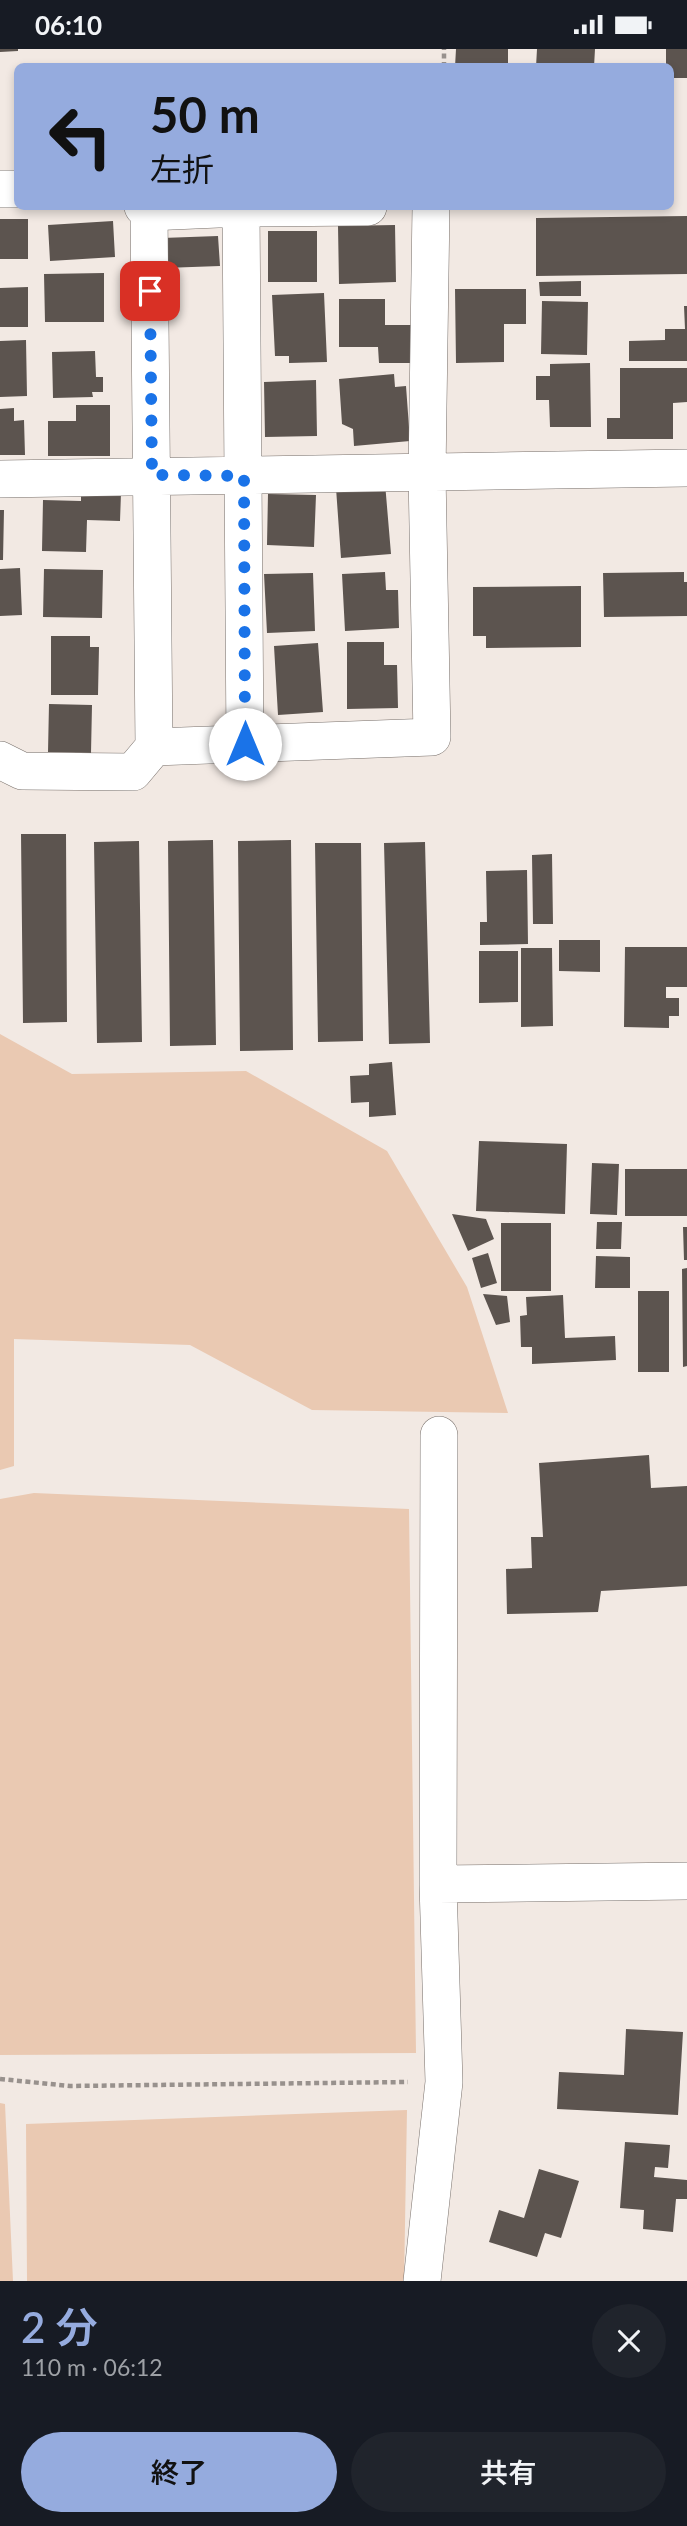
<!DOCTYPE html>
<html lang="ja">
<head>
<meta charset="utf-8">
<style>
  :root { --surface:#171b24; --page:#20242c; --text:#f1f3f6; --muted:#9ea1a6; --accent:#95abde }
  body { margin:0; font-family:Lato,"Noto Sans JP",sans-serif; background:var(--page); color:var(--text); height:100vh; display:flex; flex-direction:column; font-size:26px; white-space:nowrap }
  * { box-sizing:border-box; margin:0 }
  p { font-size:23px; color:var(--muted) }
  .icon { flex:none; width:38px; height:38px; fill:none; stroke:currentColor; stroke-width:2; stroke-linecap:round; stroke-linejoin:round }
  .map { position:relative; height:2232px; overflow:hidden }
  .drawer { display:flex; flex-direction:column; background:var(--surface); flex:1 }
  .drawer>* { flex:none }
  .guide { position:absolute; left:14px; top:14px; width:660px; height:147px; border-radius:10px; box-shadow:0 4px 10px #0003; background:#95abde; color:#111; overflow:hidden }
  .pin { position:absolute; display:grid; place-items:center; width:60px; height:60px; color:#fff; margin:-30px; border-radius:14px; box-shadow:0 4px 10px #0006 }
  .me { position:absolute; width:77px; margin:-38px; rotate:0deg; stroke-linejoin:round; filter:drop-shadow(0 0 5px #0008) }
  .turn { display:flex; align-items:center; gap:24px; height:147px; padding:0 21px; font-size:32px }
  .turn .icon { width:91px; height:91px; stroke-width:2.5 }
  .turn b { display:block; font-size:49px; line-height:60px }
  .round { display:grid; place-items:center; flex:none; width:74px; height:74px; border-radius:37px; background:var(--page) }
  .headline { display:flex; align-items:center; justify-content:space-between; height:119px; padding:0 21px }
  h1 { font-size:42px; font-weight:600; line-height:52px; color:var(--accent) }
  .primary-button { display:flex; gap:14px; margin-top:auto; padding:14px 21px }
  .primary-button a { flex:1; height:80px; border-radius:42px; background:var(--accent); color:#111; font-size:28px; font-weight:600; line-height:80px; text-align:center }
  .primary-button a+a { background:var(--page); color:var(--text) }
  .status { display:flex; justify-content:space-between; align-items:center; height:49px; padding:0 35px; background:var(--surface); direction:ltr }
  .status svg { height:19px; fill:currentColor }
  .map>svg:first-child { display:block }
</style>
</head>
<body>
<div class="status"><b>06:10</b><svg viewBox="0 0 49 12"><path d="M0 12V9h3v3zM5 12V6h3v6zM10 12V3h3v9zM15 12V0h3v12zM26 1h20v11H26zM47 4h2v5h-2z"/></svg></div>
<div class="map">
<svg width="687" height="2232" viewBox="0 0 687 2232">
  <rect width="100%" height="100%" fill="#f2e9e3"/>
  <path fill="#eac9b2" d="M0,985L72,1025L246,1022L387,1102L467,1238L508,1364L312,1361L190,1296L14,1290V1417L0,1421Z
    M34,1444L409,1460L416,2004L0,2006V1450Z
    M0,2054L5,2055L13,2232H0Z
    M407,2061L404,2232H27L26,2075Z"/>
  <path fill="#5c544f" d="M0,0H18V2L0,3Z
    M456,0H508V18H455Z
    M537,0H595L594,18H536Z
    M666,0H687V29H670V18H666Z
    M687,167V225L536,227V169Z
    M0,170H28V210H0Z
    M113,172L115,208L50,212L48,176Z
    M395,176L396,233L339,235L338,177Z
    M268,182H317V233H268Z
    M218,187L220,217L164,219L162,189Z
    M104,224V273H45L44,225Z
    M581,232V247H540L539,233Z
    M28,238V278H0V239Z
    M455,240H526V275H504V313L456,314Z
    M324,244L327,313L289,314V307H275L272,246Z
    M339,250H385V276H411V314H379L378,298H339Z
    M542,252L588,253L587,306L541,305Z
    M684,257H687V280H685Z
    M665,280H687V312H629V292L665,291Z
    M26,291L27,347L0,348V292Z
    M95,302L96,328H103V343H92L93,348L53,349L52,303Z
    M590,314L591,378H550L549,351H536V327H550V315Z
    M620,319H687V353L673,354V390H607V369H620Z
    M394,325L395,338L406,337L410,392L354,397L353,380L342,375L339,330Z
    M316,331L317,387L265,388L264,333Z
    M76,356H110V407H48V372H76Z
    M14,359V372L24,371L25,406H0V360Z
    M385,434L391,505L341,509L336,439Z
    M81,444H121L120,472L87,471L86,503L42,502L43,451L81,452Z
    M268,445L316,446L314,498L267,496Z
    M0,461H4L3,511H0Z
    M20,519L22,566L0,567V520Z
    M44,520L103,521L102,569L43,568Z
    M385,523L386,541H398L399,579L345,582L342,525Z
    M684,523V533H687V567L604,568L603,524Z
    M313,524L315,582L267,584L264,525Z
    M581,537V598L486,599V587H473V538Z
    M51,587H90V598H99L98,646H51Z
    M347,593H384V616H397L398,659L347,660Z
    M318,594L323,663L278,666L274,597Z
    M49,655L92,656L91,704L48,703Z
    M21,785H66L67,973L23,974Z
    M213,791L216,996L170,997L168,792Z
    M291,791L293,1001L240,1002L238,792Z
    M139,792L142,993L97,994L94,793Z
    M425,793L430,994L389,995L384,794Z
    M315,794H361L363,992L318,993Z
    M552,805L553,875H533L532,806Z
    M527,821L528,895L480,896V873H487L486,822Z
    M559,891H600V923L559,922Z
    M625,898H687V938H666V949H679V967H669V979L624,978Z
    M521,899H552L553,977L521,978Z
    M479,902H518V953L479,954Z
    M392,1013L396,1066L369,1068V1053L351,1054L350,1027L369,1026V1015Z
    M479,1092L567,1095L565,1165L476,1162Z
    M592,1114L619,1115L617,1166L590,1165Z
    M625,1120H687V1167H625Z
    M452,1165L486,1170L494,1190L468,1202Z
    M597,1173H622L621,1200H596Z
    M501,1174H551V1242H501Z
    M683,1178H687V1211H684Z
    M488,1204L497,1234L481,1239L472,1209Z
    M596,1207L630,1208V1239H595Z
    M687,1219V1317L683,1318L682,1220Z
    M638,1242H669V1323H638Z
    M483,1245L507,1247L510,1273L496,1276Z
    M563,1246L565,1289L615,1287L616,1311L532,1315V1298H521L520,1267L527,1266L526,1248Z
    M649,1406L651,1439L687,1437V1537L601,1542L598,1563L507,1565L506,1520L532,1519L531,1488H543L539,1414Z
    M626,1980L683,1983L678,2066L557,2060L559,2023L624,2026Z
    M625,2093L670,2096L668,2119L655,2118L654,2128L687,2131V2150H676L673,2183L643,2180L644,2161L620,2159Z
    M539,2120L579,2132L561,2189L545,2184L537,2208L489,2193L499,2161L524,2169Z"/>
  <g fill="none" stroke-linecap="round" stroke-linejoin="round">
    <g stroke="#78706b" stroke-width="38">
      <path id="minor" d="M0,140H18
        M241,159L245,695
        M149,163L241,159L368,158
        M0,430L687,419
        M154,698L432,688L427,424L431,158
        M0,711L22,722L133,723L154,698L149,163L143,158
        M438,1835L687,1832
        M422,2232L444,2033L438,1835L439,1386"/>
    </g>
    <path stroke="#98918d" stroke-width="4.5" stroke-dasharray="5 3.5" stroke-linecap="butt" d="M444,18V0
      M0,2030L70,2037L408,2033"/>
    <use href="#minor" stroke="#fff" stroke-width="37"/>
  </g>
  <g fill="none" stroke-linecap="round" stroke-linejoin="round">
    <path stroke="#1a73e8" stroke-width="12" stroke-dasharray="0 21.6" d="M150,242L152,426L244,427L245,695"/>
  </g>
</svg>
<div class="pin" style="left:150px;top:242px;background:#d93025"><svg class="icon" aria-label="arrive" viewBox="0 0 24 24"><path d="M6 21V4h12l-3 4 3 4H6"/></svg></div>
<svg class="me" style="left:245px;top:695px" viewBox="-20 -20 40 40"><circle r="19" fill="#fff"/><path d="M0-13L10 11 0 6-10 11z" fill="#1a73e8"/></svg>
<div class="guide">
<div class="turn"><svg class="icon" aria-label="left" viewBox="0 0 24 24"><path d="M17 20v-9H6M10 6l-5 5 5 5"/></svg><div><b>50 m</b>左折</div></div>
</div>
</div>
<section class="drawer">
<div class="headline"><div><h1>2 分</h1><p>110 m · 06:12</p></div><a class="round"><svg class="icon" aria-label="close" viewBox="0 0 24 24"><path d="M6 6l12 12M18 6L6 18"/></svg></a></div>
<div class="primary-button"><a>終了</a><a>共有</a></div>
</section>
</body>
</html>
